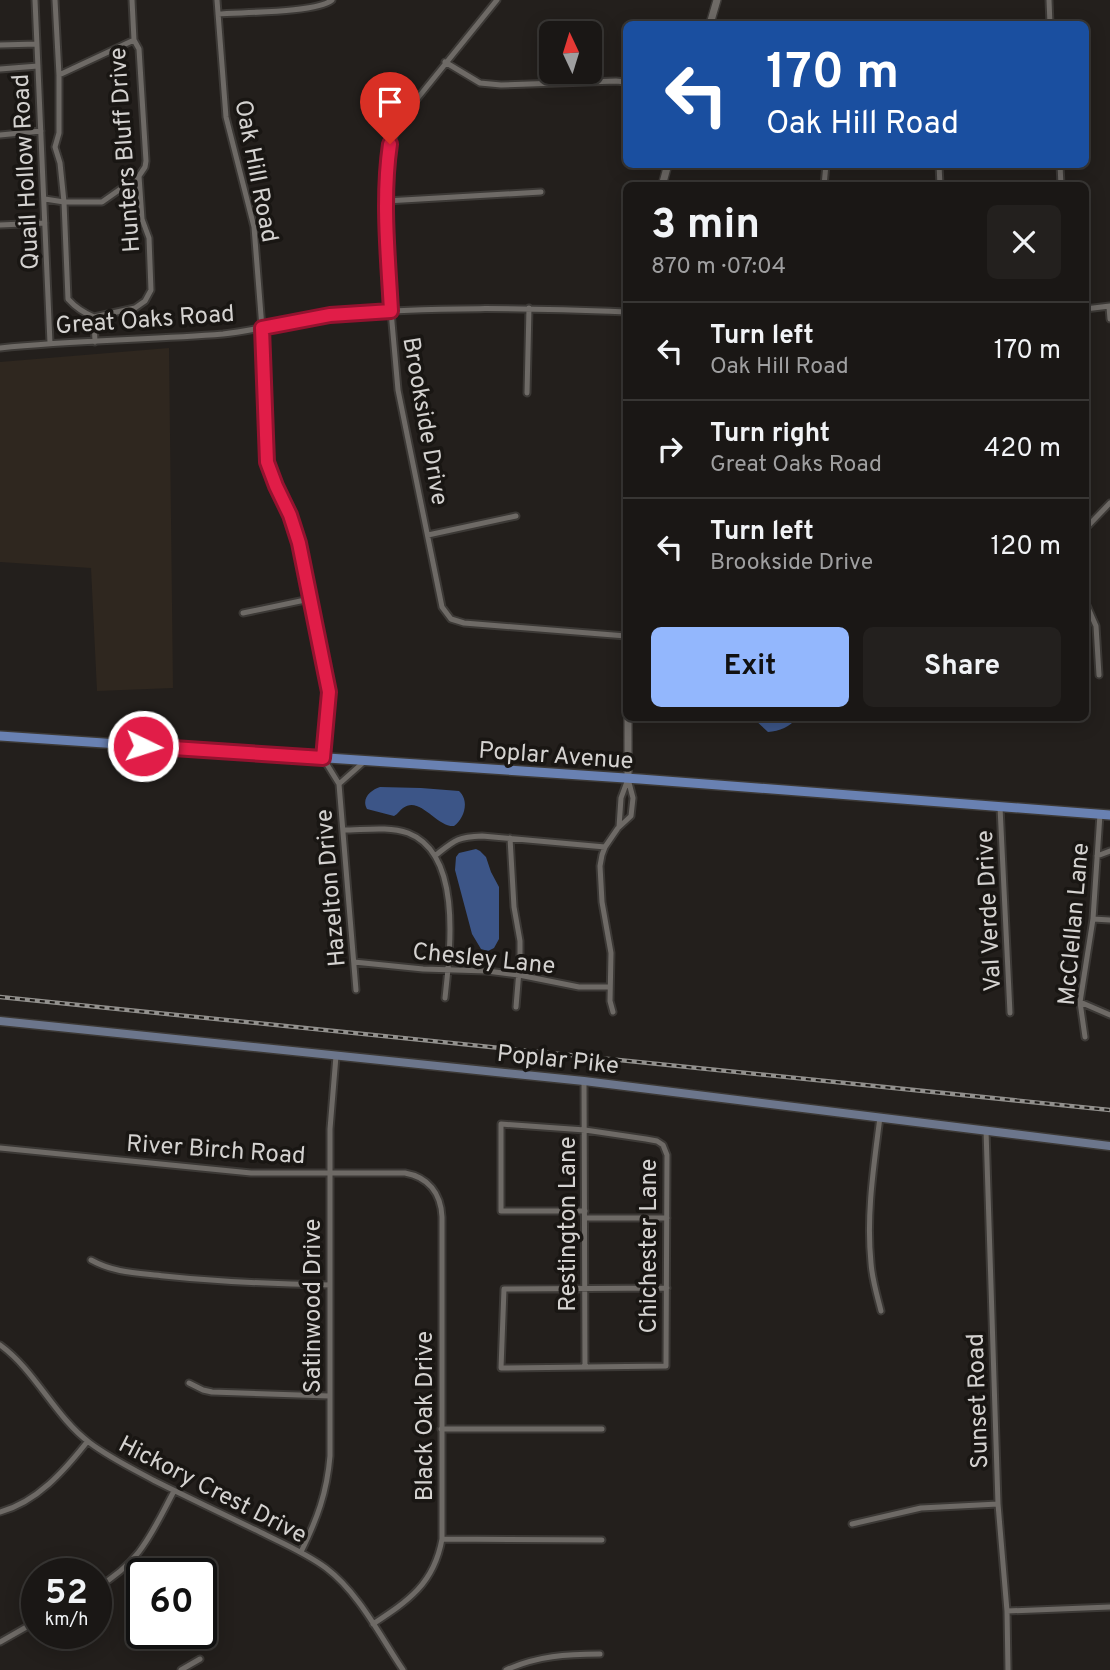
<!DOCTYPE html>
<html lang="en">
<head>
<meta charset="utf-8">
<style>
  :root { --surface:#1a1715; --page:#23201e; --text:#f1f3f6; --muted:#9f9fa0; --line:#383634; --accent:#93b7fd }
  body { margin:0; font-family:Overpass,sans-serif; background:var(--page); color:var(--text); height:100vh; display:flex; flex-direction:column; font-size:26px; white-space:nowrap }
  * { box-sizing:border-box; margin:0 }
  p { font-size:23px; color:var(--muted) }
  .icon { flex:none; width:38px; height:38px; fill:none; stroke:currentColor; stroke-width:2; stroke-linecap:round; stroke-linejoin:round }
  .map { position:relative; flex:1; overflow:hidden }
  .drawer { position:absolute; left:623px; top:182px; width:466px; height:539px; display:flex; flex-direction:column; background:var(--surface); border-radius:10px; box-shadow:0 4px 18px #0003,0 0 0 2px var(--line) }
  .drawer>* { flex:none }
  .top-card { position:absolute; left:623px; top:21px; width:466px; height:147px; border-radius:10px; box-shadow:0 4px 18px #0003,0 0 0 2px var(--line); background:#1a4fa0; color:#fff; overflow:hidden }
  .needle { width:46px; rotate:356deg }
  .fabs { position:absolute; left:539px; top:21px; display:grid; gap:14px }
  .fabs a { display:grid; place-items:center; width:63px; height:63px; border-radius:10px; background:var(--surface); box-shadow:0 4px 18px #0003,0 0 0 2px var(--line); font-size:35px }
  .speed { position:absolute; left:21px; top:1558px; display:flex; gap:14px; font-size:35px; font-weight:700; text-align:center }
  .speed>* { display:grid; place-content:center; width:91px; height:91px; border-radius:50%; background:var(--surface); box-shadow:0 4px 18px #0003,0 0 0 2px var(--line); line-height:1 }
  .speed small { font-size:18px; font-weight:400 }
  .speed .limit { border:4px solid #111; border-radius:10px; background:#fff; color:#111 }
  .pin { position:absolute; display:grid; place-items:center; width:60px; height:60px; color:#fff; margin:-72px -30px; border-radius:50% 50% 50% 0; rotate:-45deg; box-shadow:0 0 7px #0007 }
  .pin .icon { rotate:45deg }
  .me { position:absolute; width:77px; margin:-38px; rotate:94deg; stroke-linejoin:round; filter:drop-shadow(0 0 5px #0008) }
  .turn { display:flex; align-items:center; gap:24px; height:147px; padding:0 28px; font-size:32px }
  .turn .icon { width:91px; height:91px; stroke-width:2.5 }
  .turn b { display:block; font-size:49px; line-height:60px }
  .round { display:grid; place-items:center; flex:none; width:74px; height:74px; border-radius:10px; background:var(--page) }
  .overview { display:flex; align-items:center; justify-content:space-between; height:119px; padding:0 28px }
  h1 { font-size:42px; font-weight:700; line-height:52px }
  .button { display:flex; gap:14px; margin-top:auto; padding:14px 28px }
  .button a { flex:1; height:80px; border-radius:10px; background:var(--accent); color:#111; font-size:28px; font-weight:700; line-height:80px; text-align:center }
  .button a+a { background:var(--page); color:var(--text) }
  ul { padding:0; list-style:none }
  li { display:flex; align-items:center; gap:21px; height:98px; padding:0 28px; border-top:2px solid var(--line) }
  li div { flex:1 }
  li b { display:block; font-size:26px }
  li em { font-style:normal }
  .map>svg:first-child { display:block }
</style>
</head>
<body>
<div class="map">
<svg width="1110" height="1670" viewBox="0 0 1110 1670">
  <rect width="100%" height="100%" fill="#231f1c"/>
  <path fill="#2f271f" d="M169,348L173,688L97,691L91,568L0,562V362Z"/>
  <path fill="#3c5587" d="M753,718H796C791,727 779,731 768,732Z
    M380,787L421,788L459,791C470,801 464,819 454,826C436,827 420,795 403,808C400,810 398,814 394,816L367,809C361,798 371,790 380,787Z
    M476,849L480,851L486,857L491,872L499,887V939L494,948L488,951L481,949L472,934L455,870L456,857L459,853Z"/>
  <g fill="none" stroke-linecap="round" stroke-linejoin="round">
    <g stroke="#3c3936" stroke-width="9">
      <path id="minor" d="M35,0L50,343
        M55,0L59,75V133L55,147L60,163L64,202L68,299C76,308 84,313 94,317
        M217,0L226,117L254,227L262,328L267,462L276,486L290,515L299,543L329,692L323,758L339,784L356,990
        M497,0L404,115L390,144L387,169L386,201L391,311L398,390L442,607L451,619L464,623L626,636
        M1049,0L1050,24
        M218,14C242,12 316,13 332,0
        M0,45L37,44
        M445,62L480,83L501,85L616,81L626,82
        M0,69L38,66
        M59,75L134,40
        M0,135L41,131
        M939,164L940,186
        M1060,164L1061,186
        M824,186L826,164
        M45,199L64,202H102L139,176
        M386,201L541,192
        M0,225L45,223
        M1109,307L1110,319
        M1085,309L1110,306
        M94,317L135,308L145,301L151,290L149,238L142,219L139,176L145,167L146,161L139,49L134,40L132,0
        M94,317L95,342
        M0,348C74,340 149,340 223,334C260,330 297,319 334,315C431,306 529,308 626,312
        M527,393L529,308
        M1085,529L1110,503
        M428,535L516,516
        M1085,601L1096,626L1099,675
        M243,613L310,599
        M339,784L365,761
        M1000,807L1010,1013
        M619,827L621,798L628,779
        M343,830C364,830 388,826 408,833C463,854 450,951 445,998
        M510,838L514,907L520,941V958L516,1007
        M436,855C455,840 457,837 482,836L605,847
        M1097,856L1110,851
        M1093,919L1110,920
        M354,962L423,969L487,971L519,975L579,987H610
        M1080,1002L1110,1015
        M613,1012L610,1001L611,953L602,902L600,866L602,855L605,847L618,828L631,816L633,798L628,779
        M1085,1037L1080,1002L1093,919L1100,814
        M584,1081L585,1367
        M880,1117C874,1165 866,1214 871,1263C872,1279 877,1295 881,1311
        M986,1130L998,1504L1007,1611L1008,1670
        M0,1148L251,1173H405C428,1177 441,1193 442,1217V1539C434,1584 408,1601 373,1624
        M585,1211H501V1124L585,1130L646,1139L657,1141L663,1145L667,1155L666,1366L501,1368L504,1289L667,1288
        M585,1218H667
        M91,1260C114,1273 139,1273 164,1276C221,1282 273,1284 330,1285
        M0,1345C36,1371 54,1416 90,1443C110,1458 133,1469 155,1481C189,1498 225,1515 260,1532C282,1543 306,1553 326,1568C359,1593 380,1636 403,1670
        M189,1383L203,1390L212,1392L329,1396
        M441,1429H602
        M0,1512C37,1502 64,1471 87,1442
        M852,1524L921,1508L998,1504
        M442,1539L602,1540
        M301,1552C317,1519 327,1493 330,1456V1129L336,1056
        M96,1588C141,1562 151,1534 174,1491
        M1007,1611L1110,1607
        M0,1642L37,1621
        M181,1670L200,1659
        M506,1670C537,1656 567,1654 600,1654"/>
    </g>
    <g stroke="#3c3936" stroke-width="10">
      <path id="tertiary" d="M710,24L717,0
        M662,186L668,164
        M628,779V718"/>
    </g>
    <g stroke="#3c3936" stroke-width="11">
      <path id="secondary" d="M0,1021L584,1081L1110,1146"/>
    </g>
    <g stroke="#3c3936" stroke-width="12">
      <path id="primary" d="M0,736L640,779L1110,815"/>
    </g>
    <use href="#minor" stroke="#6e6a66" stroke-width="5"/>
    <use href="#tertiary" stroke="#6e6a66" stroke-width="7"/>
    <use href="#secondary" stroke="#6c768c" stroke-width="8"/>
    <use href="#primary" stroke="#6981b2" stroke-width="9"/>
    <g stroke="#92908d" stroke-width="4.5">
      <path id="rail" d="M0,997L1110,1110"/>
    </g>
    <use href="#rail" stroke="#191613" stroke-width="2" stroke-dasharray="5" stroke-linecap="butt"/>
  </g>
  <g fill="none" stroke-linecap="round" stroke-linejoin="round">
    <g stroke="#92132f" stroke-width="18">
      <path id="route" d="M143,746L323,758L329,692L299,543L290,515L276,486L267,462L262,328L330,315L391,311C388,255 382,199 390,144"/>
    </g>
    <use href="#route" stroke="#e11d48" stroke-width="12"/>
  </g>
  <g text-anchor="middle" stroke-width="7" stroke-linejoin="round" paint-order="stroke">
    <g font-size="24" fill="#d4d2d0" stroke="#191613">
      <text transform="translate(124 150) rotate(-94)" y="8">Hunters Bluff Drive</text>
      <text transform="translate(257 171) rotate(79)" y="8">Oak Hill Road</text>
      <text transform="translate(25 172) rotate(-93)" y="8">Quail Hollow Road</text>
      <text transform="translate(145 319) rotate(-4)" y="8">Great Oaks Road</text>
      <text transform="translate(426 421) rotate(80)" y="8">Brookside Drive</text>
      <text transform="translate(556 755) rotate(4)" y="8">Poplar Avenue</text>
      <text transform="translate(330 888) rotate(-95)" y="8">Hazelton Drive</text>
      <text transform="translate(988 911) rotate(-93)" y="8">Val Verde Drive</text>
      <text transform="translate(1073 924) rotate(-85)" y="8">McClellan Lane</text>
      <text transform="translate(484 958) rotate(6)" y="8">Chesley Lane</text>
      <text transform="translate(558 1059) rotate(6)" y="8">Poplar Pike</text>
      <text transform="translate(216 1149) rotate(4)" y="8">River Birch Road</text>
      <text transform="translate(567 1224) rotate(-90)" y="8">Restington Lane</text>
      <text transform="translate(648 1246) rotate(-90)" y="8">Chichester Lane</text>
      <text transform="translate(312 1306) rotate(-90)" y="8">Satinwood Drive</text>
      <text transform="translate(977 1401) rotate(-92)" y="8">Sunset Road</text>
      <text transform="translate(424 1416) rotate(-90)" y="8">Black Oak Drive</text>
      <text transform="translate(213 1489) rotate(27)" y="8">Hickory Crest Drive</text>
    </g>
  </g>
</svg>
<div class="fabs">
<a><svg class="needle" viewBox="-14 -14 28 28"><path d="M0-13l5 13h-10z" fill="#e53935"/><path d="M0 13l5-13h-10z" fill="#9f9fa0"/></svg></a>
</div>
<div class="speed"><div>52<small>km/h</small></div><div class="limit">60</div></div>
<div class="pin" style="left:390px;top:144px;background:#d93025"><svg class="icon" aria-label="arrive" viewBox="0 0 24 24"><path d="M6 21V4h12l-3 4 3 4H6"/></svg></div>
<svg class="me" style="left:143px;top:746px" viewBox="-20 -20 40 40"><circle r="17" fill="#e11d48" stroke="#fff" stroke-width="3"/><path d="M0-11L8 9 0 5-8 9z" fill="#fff"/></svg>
<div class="top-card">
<div class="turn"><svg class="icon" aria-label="left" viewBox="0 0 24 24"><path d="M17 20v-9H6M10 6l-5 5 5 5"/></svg><div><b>170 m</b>Oak Hill Road</div></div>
</div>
<section class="drawer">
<div class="overview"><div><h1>3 min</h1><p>870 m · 07:04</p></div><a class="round"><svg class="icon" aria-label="close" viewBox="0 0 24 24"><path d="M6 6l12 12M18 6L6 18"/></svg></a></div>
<ul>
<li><svg class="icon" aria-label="left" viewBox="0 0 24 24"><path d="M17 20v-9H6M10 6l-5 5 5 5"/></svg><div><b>Turn left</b><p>Oak Hill Road</p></div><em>170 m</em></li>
<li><svg class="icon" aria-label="right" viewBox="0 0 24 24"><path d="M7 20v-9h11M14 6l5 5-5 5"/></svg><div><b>Turn right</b><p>Great Oaks Road</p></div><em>420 m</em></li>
<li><svg class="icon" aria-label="left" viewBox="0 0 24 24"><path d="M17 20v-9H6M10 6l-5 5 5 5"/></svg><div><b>Turn left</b><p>Brookside Drive</p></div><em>120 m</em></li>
</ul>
<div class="button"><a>Exit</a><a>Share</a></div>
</section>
</div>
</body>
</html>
